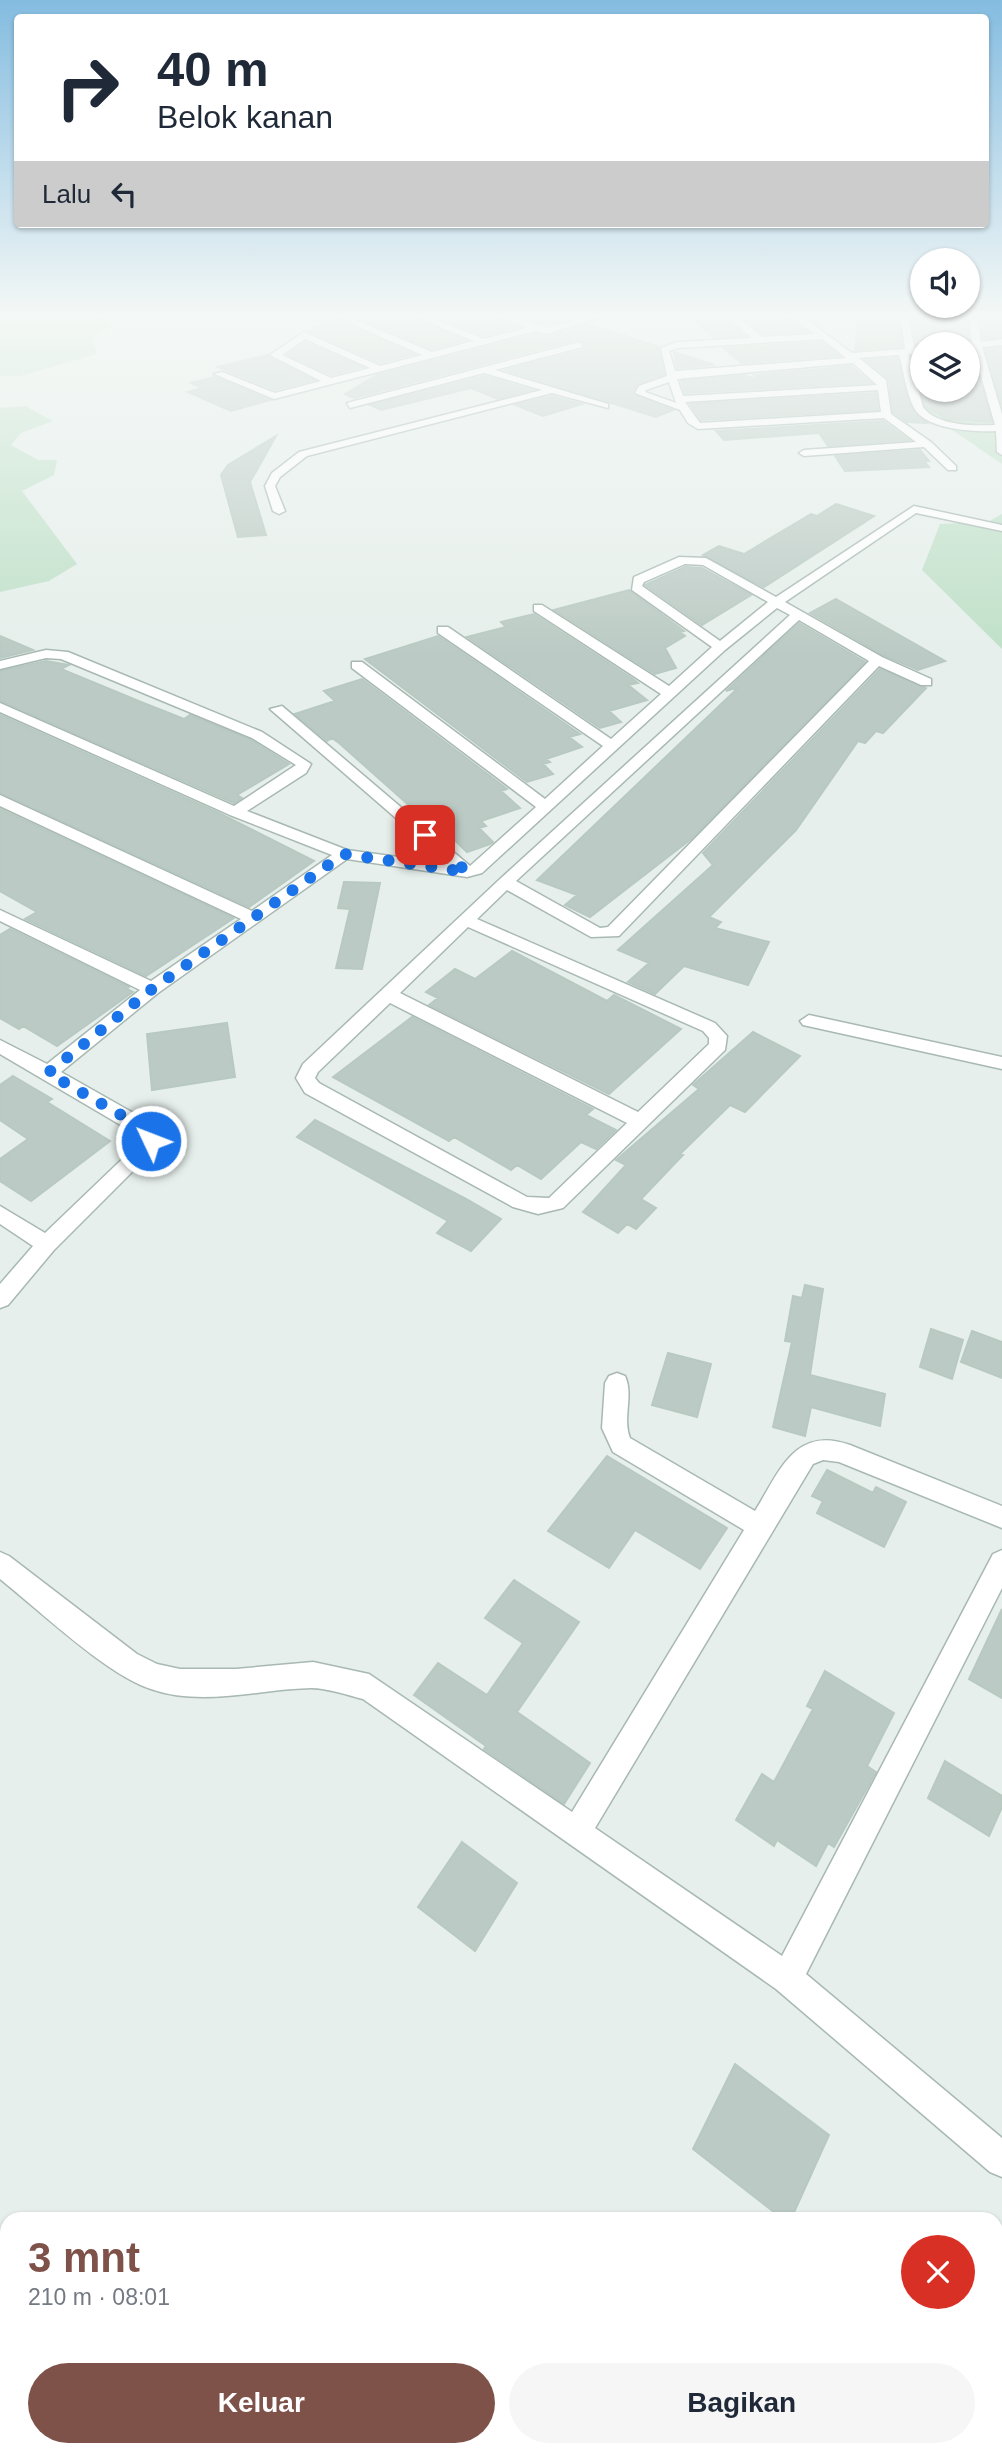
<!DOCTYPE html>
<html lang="id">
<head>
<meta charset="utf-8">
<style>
  :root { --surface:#fff; --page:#f6f6f7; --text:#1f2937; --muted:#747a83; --accent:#7f5249 }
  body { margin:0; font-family:Arial,sans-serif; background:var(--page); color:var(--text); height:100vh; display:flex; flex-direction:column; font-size:26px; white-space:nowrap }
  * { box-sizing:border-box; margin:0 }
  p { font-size:23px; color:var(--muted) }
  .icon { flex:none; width:38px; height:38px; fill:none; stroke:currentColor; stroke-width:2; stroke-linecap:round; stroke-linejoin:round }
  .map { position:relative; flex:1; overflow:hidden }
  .side { position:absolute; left:0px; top:2212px; width:1003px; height:245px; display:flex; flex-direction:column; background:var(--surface); border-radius:21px 21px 0 0; box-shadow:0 2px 5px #0004 }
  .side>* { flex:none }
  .hud { position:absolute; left:14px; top:14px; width:975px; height:214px; border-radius:7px; box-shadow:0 2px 5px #0004; background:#fff; color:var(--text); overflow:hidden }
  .buttons { position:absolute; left:910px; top:248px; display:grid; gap:14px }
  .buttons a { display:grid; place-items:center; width:70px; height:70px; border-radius:50%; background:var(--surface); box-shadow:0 2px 5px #0004; font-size:35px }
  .pin { position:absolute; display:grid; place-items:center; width:60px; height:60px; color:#fff; margin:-30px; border-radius:14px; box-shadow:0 4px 10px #0006 }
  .me { position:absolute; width:77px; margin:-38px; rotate:313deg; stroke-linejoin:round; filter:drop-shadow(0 0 5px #0008) }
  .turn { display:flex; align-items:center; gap:24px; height:147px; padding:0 28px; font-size:32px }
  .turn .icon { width:91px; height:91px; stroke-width:2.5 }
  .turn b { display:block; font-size:49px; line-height:60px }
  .then { display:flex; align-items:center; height:66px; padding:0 28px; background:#0003; gap:14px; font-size:26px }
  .round { display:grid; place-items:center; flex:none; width:74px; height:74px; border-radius:37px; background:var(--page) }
  .summary { display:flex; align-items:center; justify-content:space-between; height:119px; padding:0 28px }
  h1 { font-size:42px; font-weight:700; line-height:52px; color:var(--accent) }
  .action { display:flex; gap:14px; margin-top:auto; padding:14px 28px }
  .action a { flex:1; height:80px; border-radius:42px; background:var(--accent); color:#fff; font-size:28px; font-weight:700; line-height:80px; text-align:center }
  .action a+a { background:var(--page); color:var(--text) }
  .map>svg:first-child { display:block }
</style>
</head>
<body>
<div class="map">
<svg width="1002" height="2457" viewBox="0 0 1002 2457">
  <rect width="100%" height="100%" fill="#e6efeb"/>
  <path fill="#bfe0c8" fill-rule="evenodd" d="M0,312H92L114,326L92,338L97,354L20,376H0Z
    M892,312H1002V464L927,413L900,382ZM922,345H968V390H922Z
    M25,406L53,421L21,433L11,445L38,460H57L54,475L22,491L77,564L49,581L0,592V408Z
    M1002,514V649L922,570L940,524L988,522Z"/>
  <path fill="#bbcac4" stroke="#b8c9c2" stroke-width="2" d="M363,312H403L466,340L432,349L350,315Z
    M424,312H487L519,327L484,336Z
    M509,312H553L572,318L546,325Z
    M862,312L898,313L902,347L855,350L859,315Z
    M911,312H965L969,341L962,345H916Z
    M979,312H1002V337L983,339Z
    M751,313L765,318L783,316L808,332L763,334L739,314Z
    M727,315L728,321L745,336L713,337L692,318Z
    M335,319L414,354L380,363L308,331Z
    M588,324L659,347L664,374L638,384L633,394L673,410L656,417L505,370L584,350L585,346L579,339L354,398L345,394L377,375L536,334L547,337Z
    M305,342L362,367L331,375L287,355Z
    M821,342L839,356L741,363L724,348Z
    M1002,348V405L985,349Z
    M968,349L971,350L992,422L947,419L925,406L911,356H922V390H968Z
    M674,352L714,365L677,368Z
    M268,355L269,357L314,380L275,390L218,367Z
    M897,358L912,409L927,423L907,422L893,412L889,380L866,360Z
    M851,366L871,383L685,393L681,381L745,375L760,381L754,375Z
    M484,376L532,390L498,399L471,388L381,410L370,405Z
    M214,377L270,400L231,411L188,392L202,388L191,383Z
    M876,393L878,410L701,420L690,404Z
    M552,396L582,404L543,416L515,405Z
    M883,421L909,440L828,446L819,433L724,440L716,431Z
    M276,436L250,482L266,535L238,537L221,475L228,465Z
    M920,450L929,461H924L929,467L845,471L835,456Z
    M836,504L874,516L764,587L703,555L719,546L744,554L811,514L817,516Z
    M685,567L702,568L751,595L702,625L645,585Z
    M629,590L684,631L680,632L685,636L665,648L676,668L655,674L554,610Z
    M836,599L945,661L918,670L883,655L810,613Z
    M534,614L633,679L638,683L628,685L647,700L609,711L621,722L600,728L467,637L506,627L501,622Z
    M799,623L865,662L691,839L590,917L565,905L577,895L537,880L739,687L726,691Z
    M0,636L33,650L0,658Z
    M438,636L580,734L569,737L582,747L546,759L550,762L543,764L553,774L527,782L365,659Z
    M46,661L69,665L61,669L141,702L184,719L190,715L251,740L289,764L237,795L242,798L234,803L0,701V671Z
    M880,669L926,688L883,733L876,731L865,743L858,741L796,830L709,917L721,922L715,928L769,942L748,985L684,966L655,994L628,982L649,963L618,950L713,865L703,853Z
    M362,679L507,789L501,791L520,808L481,821L486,826L479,828L493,842L490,844L467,852L435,821L429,823L339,743L332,738L327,741L295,714L335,701L324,691Z
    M0,715L219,813L314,861L249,907L0,793Z
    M0,809L234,918L146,976L25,919L37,912L0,891Z
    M344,882L380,883L362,969L336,968L350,909L338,908Z
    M10,929L129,987L127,989L133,992L57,1046L23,1026L19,1029L0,1018V935Z
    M512,951L607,1001L614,995L681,1029L609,1094L429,1005L438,998L426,992L455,969L475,979Z
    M412,1017L593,1109L586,1115L616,1130L596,1149L581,1142L541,1179L517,1165L511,1170L454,1137L449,1141L333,1077Z
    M227,1023L235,1077L152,1090L147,1034Z
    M753,1032L800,1056L745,1112L730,1105L680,1154L683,1155L641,1199L656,1208L636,1229L627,1224L618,1233L583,1212L626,1165L616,1160L699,1089L693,1085Z
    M13,1076L52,1099L47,1102L110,1141L31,1201L0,1181V1159L28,1139L0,1120V1085Z
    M315,1120L466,1199L501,1219L471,1251L437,1233L448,1221L297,1137Z
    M805,1285L823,1289L810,1375L885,1394L880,1426L811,1407L805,1436L773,1427L792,1342L785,1341L793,1296L802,1298Z
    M931,1329L963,1340L952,1379L920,1367Z
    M972,1331L1002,1342V1378L961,1362Z
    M668,1353L711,1364L697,1417L652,1405Z
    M607,1456L727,1528L700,1569L635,1530L609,1568L548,1531Z
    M827,1470L873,1493L876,1487L906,1502L884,1547L817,1513L823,1501L812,1496Z
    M514,1580L579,1622L517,1712L590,1763L564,1804L484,1749L486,1746L414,1695L438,1663L487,1695L523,1643L485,1618Z
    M1002,1609V1698L969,1679Z
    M825,1671L894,1713L867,1766L876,1772L834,1847L828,1843L816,1866L777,1840L774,1846L736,1820L762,1774L774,1782L813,1709L807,1706Z
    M945,1761L1002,1796V1807L989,1836L928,1798Z
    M462,1842L517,1883L475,1951L418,1907Z
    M735,2064L829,2135L791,2219H783L693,2149Z"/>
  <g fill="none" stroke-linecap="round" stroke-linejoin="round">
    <g stroke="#a8b8b2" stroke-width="3">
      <path id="minor" d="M325,312H336L432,352L474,341L405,312H417L484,339L527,328L489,312H501L546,328L601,313L605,316L546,334L536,331L274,399L214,374L222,372L275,393L321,381L270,355L304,332L380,366L422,355ZM305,339L370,368L331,378L282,355Z
        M796,312L852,353L905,349L900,312H908L914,348L922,347V353L908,354L923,407C937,426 973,426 995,425L973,348L964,345L972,343L968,312H976L981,342L1002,339V345L982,347L1002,414V455L997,452L996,431C974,432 926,430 914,408C906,393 904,371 899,355L859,358L886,380L891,414L931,442L956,466V470H948L924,447L804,456L799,453L804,450L916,442L884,418L698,429L688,423L680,410L635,393L639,386L667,376L661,348L677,342L752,338L730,319V315H736L762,337L815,334L793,317ZM822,339L846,358L675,371L669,351L678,348ZM853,363L877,385L683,396L677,379ZM669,382L676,403L645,392L646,390ZM878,390L881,412L700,423L685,402Z
        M580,342L583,347L495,370L608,404V408L552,393L307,456L280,477L275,486L285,511L279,514L273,511L265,486L272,473L299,452L542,390L484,373L350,408L347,403Z
        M914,506L1002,525V531L916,513L785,602L882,657L931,679V685H921L879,666L619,936L591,937L507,890L477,919L715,1023L727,1036L725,1050L563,1208L538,1214L513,1207L305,1093L296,1078L303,1064L500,879L790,615L777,608L725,650L482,873L467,877L347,859L158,993L61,1072L151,1123L161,1135L159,1145L54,1250L8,1305L0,1308V1284L33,1246L0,1224V1206L45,1233L140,1142L141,1137L0,1054V1040L47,1064L140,990L0,921V910L151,981L241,919L0,806V795L252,911L332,855L230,815L0,712V703L234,806L296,765L252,738L61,659L46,658L0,669V661L46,650L68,652L262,732L311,764L306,773L247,811L347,850L449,864L270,709L282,706L470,866L536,807L352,668V662H362L545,799L603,746L438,633V627H448L611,739L661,694L534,611V605H542L669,686L712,647L632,590L634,577L679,557L706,558L776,597ZM685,564L703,565L768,602L720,641L642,586L644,582ZM799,620L869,661L608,927L600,928L516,881ZM468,927L703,1031L709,1038V1044L638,1112L400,993ZM390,1003L627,1123L549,1198L527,1197L319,1083L315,1078L318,1072Z
        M809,1015L1002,1057V1069L803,1025L800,1021Z
        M617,1373L625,1376C634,1395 622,1418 630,1438L755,1511C779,1473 794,1425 850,1445L1002,1506V1528L839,1462L823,1460L813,1464L595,1828L782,1956L993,1554L1002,1550V1588L806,1974L1002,2138V2177L990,2172L776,1989L363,1699C347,1695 327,1688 311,1688C259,1689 202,1707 151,1689C107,1675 39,1610 0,1579V1552L9,1556L137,1654L157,1664L180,1669H236L313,1662L369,1674L572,1812L744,1530L613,1452L602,1428L605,1383L609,1376Z
        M1002,2296V2352L996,2354V2299Z
        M945,2450H983L981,2457H943Z"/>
    </g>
    <use href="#minor" fill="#fff" fill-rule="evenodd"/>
  </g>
  <linearGradient id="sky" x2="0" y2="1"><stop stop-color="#84bce0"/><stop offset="0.48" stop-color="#f4f8f6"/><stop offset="1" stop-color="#f4f8f6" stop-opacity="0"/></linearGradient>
  <rect width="1002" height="656" fill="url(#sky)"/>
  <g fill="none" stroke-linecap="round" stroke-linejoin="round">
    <path stroke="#1a73e8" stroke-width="12" stroke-dasharray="0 21.6" d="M151,1141V1135L144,1128L48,1073L152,989L344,854L467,872L425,835"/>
  </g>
</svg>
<div class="buttons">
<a><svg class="icon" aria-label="sound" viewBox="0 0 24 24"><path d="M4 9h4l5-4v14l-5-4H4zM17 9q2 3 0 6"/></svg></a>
<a><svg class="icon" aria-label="layers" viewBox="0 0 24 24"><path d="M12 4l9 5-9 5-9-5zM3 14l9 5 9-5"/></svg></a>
</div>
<div class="pin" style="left:425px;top:835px;background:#d93025"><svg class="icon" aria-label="arrive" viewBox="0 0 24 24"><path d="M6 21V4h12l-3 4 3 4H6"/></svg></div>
<svg class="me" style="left:151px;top:1141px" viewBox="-20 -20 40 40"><circle r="17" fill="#1a73e8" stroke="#fff" stroke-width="3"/><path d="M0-11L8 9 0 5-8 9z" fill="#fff"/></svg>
<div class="hud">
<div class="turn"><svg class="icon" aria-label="right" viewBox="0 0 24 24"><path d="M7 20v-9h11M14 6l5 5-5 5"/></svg><div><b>40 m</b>Belok kanan</div></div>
<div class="then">Lalu<svg class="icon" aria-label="left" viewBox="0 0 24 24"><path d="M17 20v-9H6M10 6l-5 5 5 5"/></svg></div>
</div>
<section class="side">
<div class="summary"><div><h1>3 mnt</h1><p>210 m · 08:01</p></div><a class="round" style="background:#d93025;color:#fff"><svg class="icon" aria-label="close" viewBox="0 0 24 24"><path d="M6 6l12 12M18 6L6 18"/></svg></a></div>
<div class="action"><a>Keluar</a><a>Bagikan</a></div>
</section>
</div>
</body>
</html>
